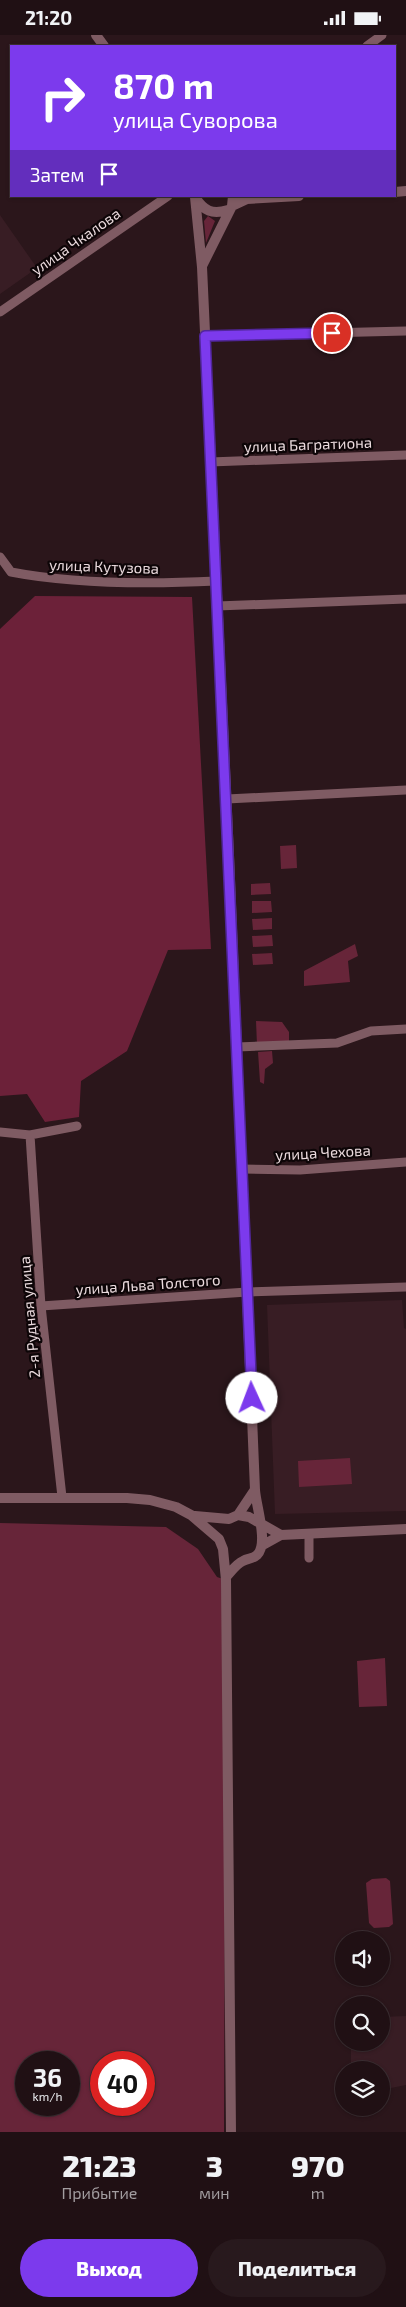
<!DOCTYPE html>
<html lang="ru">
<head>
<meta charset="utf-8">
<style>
  :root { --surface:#201014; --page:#28191d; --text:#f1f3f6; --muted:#a29da0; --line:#3d3034; --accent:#7c3aed }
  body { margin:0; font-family:"Exo 2",sans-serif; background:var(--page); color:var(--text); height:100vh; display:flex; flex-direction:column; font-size:19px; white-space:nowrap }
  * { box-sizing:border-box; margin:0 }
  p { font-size:16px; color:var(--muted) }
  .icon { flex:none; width:28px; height:28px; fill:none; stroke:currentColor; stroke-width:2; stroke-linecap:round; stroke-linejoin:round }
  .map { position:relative; height:2097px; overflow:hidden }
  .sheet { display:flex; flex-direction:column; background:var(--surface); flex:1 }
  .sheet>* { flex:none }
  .top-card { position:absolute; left:10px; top:10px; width:386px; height:152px; border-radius:0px; box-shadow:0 1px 4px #0004,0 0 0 1px var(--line); background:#7c3aed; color:#fff; overflow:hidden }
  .tools { position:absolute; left:335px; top:1896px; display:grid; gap:10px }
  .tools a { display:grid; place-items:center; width:55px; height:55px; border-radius:50%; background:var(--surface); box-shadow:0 1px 4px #0004,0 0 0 1px var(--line); font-size:25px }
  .speed { position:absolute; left:15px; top:2016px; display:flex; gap:10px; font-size:25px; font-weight:700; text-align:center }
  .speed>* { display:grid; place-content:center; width:65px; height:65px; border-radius:50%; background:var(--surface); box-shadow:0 1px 4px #0004,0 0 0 1px var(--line); line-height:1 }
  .speed small { font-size:12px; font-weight:400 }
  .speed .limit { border:8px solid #d22; background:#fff; color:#111 }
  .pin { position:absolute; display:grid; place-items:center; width:42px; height:42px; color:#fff; margin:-21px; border:2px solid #fff; border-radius:50%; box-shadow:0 1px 5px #0007 }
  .me { position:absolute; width:55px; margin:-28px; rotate:358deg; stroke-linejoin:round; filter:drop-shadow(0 0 4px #0008) }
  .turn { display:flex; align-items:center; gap:18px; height:105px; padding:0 20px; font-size:22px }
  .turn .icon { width:65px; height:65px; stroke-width:2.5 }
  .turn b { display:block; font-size:35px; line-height:42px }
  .then { display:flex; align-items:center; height:48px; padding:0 20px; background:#0003; gap:10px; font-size:19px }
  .eta { display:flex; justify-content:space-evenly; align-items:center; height:85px; text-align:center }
  .eta b { font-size:30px; font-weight:800; line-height:35px }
  .button { display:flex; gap:10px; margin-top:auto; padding:10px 20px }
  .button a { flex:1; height:58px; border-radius:30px; background:var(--accent); color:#fff; font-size:20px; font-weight:800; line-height:58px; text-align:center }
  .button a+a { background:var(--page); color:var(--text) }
  .status { display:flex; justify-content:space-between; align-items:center; height:35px; padding:0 25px; background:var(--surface); direction:ltr }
  .status svg { height:14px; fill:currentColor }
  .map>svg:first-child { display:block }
</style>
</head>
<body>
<div class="status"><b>21:20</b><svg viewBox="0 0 49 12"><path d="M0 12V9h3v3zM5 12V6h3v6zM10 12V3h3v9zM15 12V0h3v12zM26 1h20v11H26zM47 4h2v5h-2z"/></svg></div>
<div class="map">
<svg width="406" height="2097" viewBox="0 0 406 2097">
  <rect width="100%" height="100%" fill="#2b161b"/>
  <path fill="#381d24" d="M0,180L37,233L0,259Z
    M402,1265L404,1293L406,1294V1476L275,1479L267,1270Z
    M406,1981V2050L381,2055V2035H351V2008H381V1982Z"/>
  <path fill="#672539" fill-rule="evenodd" d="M208,181L215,186L206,208L204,186Z
    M296,810L297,833L281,834L280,811Z
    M270,848L271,859L251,860V849Z
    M252,866H271L272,877L252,878Z
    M272,883V894L253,895L252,884Z
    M272,900L273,911L253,912L252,901Z
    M355,909L358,921L348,926L350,947L304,951V936Z
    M272,918L273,929L253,930L252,919Z
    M256,986L282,987L289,997V1009L257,1010Z
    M272,1016L273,1028L265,1034L264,1049L260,1047L258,1017Z
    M350,1423L352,1449L299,1452L298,1426Z
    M0,1488L166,1492L198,1514L217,1542L226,1545L224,2097H0ZM26,2028H69V2070H26ZM101,2028H144V2070H101Z
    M385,1623L387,1671L359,1672L357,1626Z
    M386,1843L390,1846L393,1889L389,1892L374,1893L369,1888L366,1848L372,1844Z"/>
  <path fill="#6c2139" d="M35,561L192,562L211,914L168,915L127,1016L81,1046L79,1082L45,1087L27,1059L0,1061V594Z"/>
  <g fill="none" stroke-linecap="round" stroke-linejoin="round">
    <path stroke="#7f5b63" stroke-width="9" d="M367,11L382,0
      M0,277L168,161
      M205,301L406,296
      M210,427L406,420
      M0,522L11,537C73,549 153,549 216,546
      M217,571L406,564
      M227,764L406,755
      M237,1012L337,1008L371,996L406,994
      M0,1097L30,1100L77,1091
      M30,1100L41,1271L62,1462
      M242,1134L300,1135L406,1127
      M41,1271L247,1257L406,1252
      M309,1500V1523"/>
    <path stroke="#7f5b63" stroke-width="10" d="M96,0L104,11
      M395,157L406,156
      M195,162L202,232L229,820L255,1455C256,1471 269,1509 257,1520C253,1524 248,1523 243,1526C236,1529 231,1537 226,1542
      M195,162C204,176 212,180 228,175
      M232,171L247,164L299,161
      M202,231L232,171L233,161
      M0,1463H127L150,1465L176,1472L191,1480L219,1504L223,1514L226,1545L231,2097
      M238,1480L254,1456
      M195,1481L229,1484L238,1480L249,1482L281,1500
      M263,1510L281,1500L406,1494"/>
  </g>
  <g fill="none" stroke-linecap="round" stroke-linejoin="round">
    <g stroke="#51269a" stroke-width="12">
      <path id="route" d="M252,1363L205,301L332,298"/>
    </g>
    <use href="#route" stroke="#7c3aed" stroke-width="9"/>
  </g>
  <g text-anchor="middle" stroke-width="4.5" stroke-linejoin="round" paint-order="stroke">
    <g font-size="15" fill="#eadadd" stroke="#0d0507">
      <text transform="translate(76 207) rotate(-35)" y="5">улица Чкалова</text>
      <text transform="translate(308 410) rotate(-2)" y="5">улица Багратиона</text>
      <text transform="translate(104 532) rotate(2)" y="5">улица Кутузова</text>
      <text transform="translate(323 1118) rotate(-3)" y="5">улица Чехова</text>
      <text transform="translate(148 1250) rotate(-4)" y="5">улица Льва Толстого</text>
      <text transform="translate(30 1282) rotate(-95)" y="5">2-я Рудная улица</text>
    </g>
  </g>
</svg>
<div class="tools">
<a><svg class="icon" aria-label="sound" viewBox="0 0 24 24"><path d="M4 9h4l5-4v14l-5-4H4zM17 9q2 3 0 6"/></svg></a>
<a><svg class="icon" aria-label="search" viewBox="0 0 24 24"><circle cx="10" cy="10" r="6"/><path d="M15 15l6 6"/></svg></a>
<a><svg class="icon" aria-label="layers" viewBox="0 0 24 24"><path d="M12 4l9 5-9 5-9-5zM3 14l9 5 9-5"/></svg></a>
</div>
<div class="speed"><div>36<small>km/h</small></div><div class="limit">40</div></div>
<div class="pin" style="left:332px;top:298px;background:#d93025"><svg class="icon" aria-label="arrive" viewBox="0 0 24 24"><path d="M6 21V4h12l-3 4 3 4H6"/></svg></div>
<svg class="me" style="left:252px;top:1363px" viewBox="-20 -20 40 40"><circle r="19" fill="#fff"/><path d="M0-13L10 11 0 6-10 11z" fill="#7c3aed"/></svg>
<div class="top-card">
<div class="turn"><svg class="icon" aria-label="right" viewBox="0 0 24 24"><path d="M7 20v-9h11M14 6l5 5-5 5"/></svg><div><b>870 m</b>улица Суворова</div></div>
<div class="then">Затем<svg class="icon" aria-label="arrive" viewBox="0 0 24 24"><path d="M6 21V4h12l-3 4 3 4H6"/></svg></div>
</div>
</div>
<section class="sheet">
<div class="eta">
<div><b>21:23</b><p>Прибытие</p></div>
<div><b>3</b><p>мин</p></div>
<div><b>970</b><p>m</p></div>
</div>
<div class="button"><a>Выход</a><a>Поделиться</a></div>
</section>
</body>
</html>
